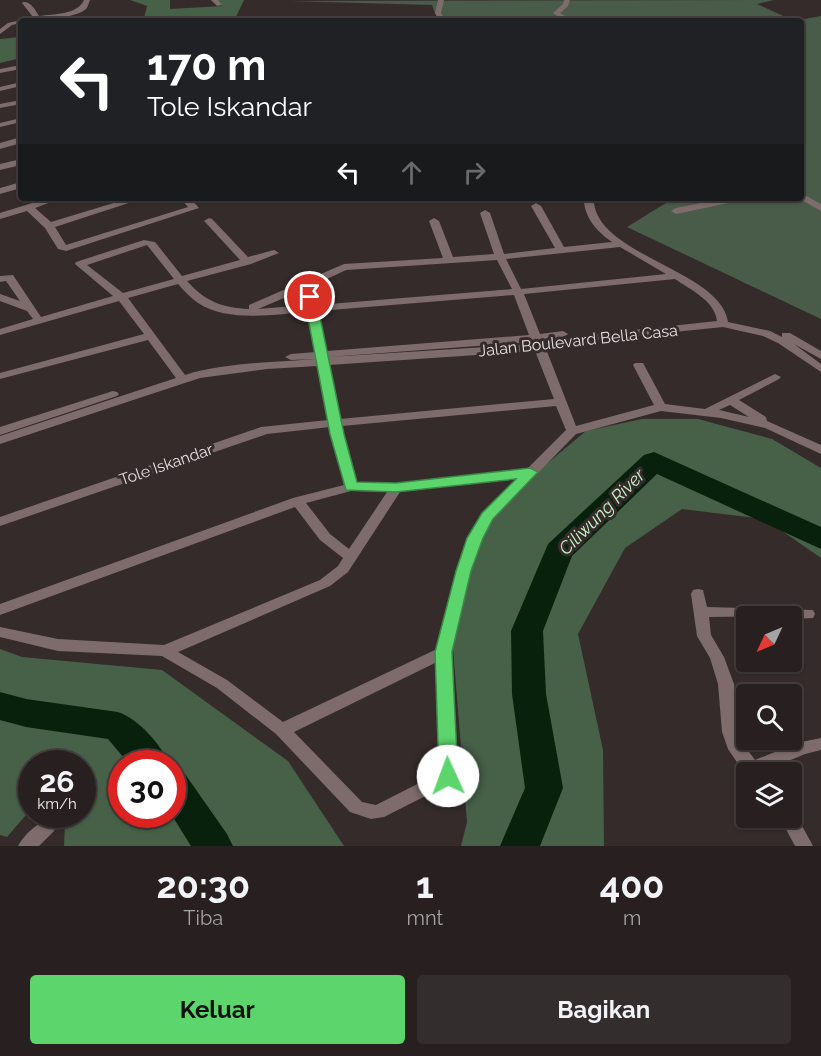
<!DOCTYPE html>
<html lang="id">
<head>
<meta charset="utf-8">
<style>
  :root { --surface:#282020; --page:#342d2d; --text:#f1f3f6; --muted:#a5a3a5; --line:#443e3e; --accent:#5cd56d }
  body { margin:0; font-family:Raleway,sans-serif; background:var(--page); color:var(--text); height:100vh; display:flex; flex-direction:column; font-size:22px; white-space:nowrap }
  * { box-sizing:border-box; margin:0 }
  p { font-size:20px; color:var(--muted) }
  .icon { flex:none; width:33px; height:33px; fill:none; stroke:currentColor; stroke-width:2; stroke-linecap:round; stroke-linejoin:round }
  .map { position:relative; height:846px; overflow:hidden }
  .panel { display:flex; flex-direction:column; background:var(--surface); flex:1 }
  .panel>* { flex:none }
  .top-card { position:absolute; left:18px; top:18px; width:786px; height:183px; border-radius:6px; box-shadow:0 2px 4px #0004,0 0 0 2px var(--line); background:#202124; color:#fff; overflow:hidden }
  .needle { width:39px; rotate:226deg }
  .fabs { position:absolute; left:736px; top:606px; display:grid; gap:12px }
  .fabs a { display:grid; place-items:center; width:66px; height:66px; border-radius:6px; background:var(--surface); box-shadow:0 2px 4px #0004,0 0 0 2px var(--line); font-size:30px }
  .speed { position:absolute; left:18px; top:750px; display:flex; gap:12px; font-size:30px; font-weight:700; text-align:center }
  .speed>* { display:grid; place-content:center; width:78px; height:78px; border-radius:50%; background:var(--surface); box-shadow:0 2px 4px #0004,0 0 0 2px var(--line); line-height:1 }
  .speed small { font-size:15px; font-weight:400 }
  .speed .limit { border:9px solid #d22; background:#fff; color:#111 }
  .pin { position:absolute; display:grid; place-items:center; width:51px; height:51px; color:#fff; margin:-26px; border:3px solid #fff; border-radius:50%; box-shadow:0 2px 6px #0007 }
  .me { position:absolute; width:66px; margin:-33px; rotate:358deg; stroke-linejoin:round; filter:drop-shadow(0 0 4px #0008) }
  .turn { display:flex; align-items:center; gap:21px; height:126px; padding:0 30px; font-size:27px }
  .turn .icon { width:78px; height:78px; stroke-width:2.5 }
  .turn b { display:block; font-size:42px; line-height:51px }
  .lanes { display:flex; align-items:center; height:57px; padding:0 30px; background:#0003; justify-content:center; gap:30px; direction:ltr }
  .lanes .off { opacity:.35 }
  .eta { display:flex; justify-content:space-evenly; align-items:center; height:102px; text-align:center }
  .eta b { font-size:36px; font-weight:700; line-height:42px }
  .button { display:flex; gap:12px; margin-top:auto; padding:12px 30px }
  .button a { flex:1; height:69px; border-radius:6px; background:var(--accent); color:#111; font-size:24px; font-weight:700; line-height:69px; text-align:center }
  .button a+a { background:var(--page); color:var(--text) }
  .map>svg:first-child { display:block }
</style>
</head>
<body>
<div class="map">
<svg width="821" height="846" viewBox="0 0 821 846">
  <rect width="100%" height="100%" fill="#352b2b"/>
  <path fill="#495c4a" d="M774,0L757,4L794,21L821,16V319L627,227L674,198H801V21H597L553,16L493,21H438L432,5L289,1Z"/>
  <path fill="#466148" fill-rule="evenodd" d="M130,0H170V9L222,6L217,0H244L234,21H134L144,18L147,6Z
    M21,37V58L0,63V39Z
    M642,419H698L772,439L821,468V558L765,519L682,509L625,548L578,634L603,750L604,846H461L467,822L449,599L477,522L586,431Z
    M0,649L22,657L162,670L288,761L344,846H64L65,823L56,815L82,814V764H32L31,809L7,837L0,835ZM122,764H172V814H122Z"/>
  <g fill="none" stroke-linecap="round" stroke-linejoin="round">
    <path fill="#08210c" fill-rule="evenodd" d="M654,452L821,527V549L657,474L572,556L543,631L546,694L563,788L540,846H500L525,788L512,694L511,631L548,544L644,455Z
      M0,692L26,699L118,712C139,719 160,744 170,764H129L108,739L26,727L0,720Z
      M172,770L185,774L227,834L233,846H191L171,814Z"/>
    <path fill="#7e6c6c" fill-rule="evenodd" d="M84,0H90C89,2 88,7 86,9C75,19 34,21 21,21V23L12,25L0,34V29L8,23L33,17L22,3L23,2C31,1 35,10 39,16C54,14 77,15 84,0Z
      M211,0H218L222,5L217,6Z
      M438,0H444L441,13L446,21H440L435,13Z
      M564,0H570L568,6L560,13L573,21H565L553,13L563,4Z
      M323,16L414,19L417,21H311Z
      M21,65V69L0,73V69Z
      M21,82V86L0,91V87Z
      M21,100V104L0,108V104Z
      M21,118V122L0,127V123Z
      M21,137V143L0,149V143Z
      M21,159V165L0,170V164Z
      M21,182V188L0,194V188Z
      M801,193L821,204V211L798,198H801Z
      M48,198H62L35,208L51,222L130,198H144L55,227L66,245L188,207L180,198H190L199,208L66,251L58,249L45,228L27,211L0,219V213Z
      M588,198H598L594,203C600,256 721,271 728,322L770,331L782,337V333H790L821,351V359L794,344L821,364V372L778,343L763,336L723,327L596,340L546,349L576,426L654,405L633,365L635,363H643L665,404L705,409L775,374L781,377L779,379L739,400L766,417L767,421L821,445V454L765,428L721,418L661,411L576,434L493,519L482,538L471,571L451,652L457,776L455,781L384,817L371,819L350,812L276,734L217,688L162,656L58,651L0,637V627L58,639L164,645L320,580L338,566L343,558L320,540L295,507L0,615V604L293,498L344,485L330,427L267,434L0,526V517L261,427L328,420L318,366L267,369L200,378L0,444V436L176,378L148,340L0,379V373L144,334L119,301L0,335V329L33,319L27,311L0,301V294L20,301L6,281L0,282V276L13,275L41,317L113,296L75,264L76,262L144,240L155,242L182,276L240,260L206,223L204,221L209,218L212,219L248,257L274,250L279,253L251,264L187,281C205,301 222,308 249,309V305L344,264L443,258L429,221L434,218L439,221L453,257L494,254L480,213L485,210L490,213L504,254L555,248L531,206L536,203L541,206L564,247L612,242C598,232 586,220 584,202ZM147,245L174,279L123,293L87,265ZM620,247L666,274L521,289L506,259ZM497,260L512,289L317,305L312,286L346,270ZM675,279C691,290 715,301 717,321L596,334L543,343L542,340L563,337L568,334L563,331L540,334L524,294ZM178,284C184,291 191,298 198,303C229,323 275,314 308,312L316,352L291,354L285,357L291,360L317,359C277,362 223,363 185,375L128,298ZM303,290L307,305L258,309ZM514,295L529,335L327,351L319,311ZM532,342L533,344L328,357ZM535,351L554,399L340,419L329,365ZM730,405L749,417L719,410ZM556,406L566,430L528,468L396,484L356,483L342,426ZM519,477C507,489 493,500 483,513C455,550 449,605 437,649L283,722L227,680L178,652L330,586L348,572L400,492ZM351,491L387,492L349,549L330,534L306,503ZM437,662L441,772L376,805L362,802L294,732Z
      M725,198H743L738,201L676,214L671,211L676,208Z
      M113,391L117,392L119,394L117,396L0,435V427Z
      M698,589L703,590L707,607L813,610L815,614L813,618L792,619V616L709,617L711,635L724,657L734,684L738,732L741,741L755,760L797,743L821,738V750L805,754L762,772L745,774L728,749L722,732L718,684L710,658L697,636L691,594L693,590Z
      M792,812L795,813L813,846H795L780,818H792Z
      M48,819L54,821L57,826L54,831L39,846H18C23,836 37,823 48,819Z"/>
  </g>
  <path fill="#5cd56d" stroke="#3c8a47" stroke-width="1.5" d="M310,293L316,297L344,434L357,482L396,483L530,468L538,472L493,519L483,538L471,571L452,652L458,776L455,781L448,784L442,781L439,776L435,652L456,571L467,538L482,513L516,479L396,492L346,490L330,434L304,297Z"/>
  <g text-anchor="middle" stroke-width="6" stroke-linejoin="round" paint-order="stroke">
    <g font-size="16" fill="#e6e0e0" stroke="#352b2b">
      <text transform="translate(578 340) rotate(-6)" y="6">Jalan Boulevard Bella Casa</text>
      <text transform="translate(166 464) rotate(-19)" y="6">Tole Iskandar</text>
    </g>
    <g font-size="18" font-style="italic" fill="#c1f2c3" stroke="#352b2b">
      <text transform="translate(602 512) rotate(-45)" y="6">Ciliwung River</text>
    </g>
  </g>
</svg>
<div class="fabs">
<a><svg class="needle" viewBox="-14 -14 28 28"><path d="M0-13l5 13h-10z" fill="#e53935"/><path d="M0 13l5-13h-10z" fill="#a5a3a5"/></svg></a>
<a><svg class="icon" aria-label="search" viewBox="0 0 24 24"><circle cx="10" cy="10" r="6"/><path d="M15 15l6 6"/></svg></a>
<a><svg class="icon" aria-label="layers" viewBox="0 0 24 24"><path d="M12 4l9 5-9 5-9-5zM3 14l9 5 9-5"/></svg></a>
</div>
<div class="speed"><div>26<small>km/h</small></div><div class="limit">30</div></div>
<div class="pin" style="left:310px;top:297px;background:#d93025"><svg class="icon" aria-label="arrive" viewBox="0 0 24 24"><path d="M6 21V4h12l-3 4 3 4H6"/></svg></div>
<svg class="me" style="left:448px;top:776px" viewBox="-20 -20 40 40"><circle r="19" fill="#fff"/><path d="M0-13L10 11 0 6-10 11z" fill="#5cd56d"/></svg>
<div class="top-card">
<div class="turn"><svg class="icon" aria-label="left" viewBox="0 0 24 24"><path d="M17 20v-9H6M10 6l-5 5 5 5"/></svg><div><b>170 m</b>Tole Iskandar</div></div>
<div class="lanes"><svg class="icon" aria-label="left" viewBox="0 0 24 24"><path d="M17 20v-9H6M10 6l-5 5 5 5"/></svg><svg class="icon off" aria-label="ahead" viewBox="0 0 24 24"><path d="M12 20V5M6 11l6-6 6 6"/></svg><svg class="icon off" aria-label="right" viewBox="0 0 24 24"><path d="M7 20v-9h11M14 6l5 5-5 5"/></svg></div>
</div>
</div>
<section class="panel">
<div class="eta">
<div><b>20:30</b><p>Tiba</p></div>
<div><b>1</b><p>mnt</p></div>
<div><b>400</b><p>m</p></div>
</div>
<div class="button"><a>Keluar</a><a>Bagikan</a></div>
</section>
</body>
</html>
